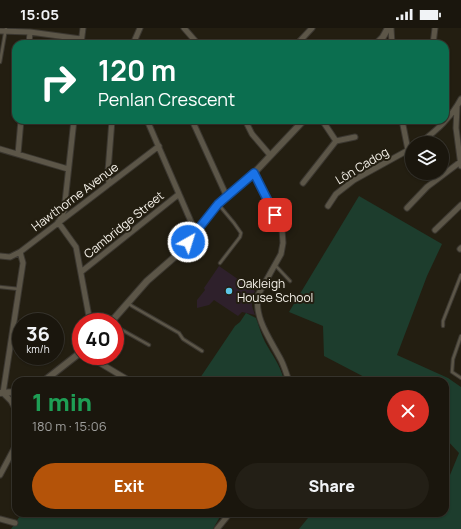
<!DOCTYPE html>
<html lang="en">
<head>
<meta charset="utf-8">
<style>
  :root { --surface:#1a160d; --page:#231f16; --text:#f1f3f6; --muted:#9f9f9d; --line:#38352e; --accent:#b45309 }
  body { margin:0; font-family:Manrope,sans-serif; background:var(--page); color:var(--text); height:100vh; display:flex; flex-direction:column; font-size:15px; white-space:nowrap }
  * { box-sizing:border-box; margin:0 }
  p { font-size:13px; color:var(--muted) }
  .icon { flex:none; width:22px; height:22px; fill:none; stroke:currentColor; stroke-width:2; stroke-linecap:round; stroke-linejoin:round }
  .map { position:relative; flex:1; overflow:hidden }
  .drawer { position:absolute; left:12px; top:349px; width:437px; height:140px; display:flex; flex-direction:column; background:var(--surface); border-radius:12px; box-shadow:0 1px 3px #0004,0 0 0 1px var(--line) }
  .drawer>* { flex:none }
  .banner { position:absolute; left:12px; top:12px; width:437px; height:84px; border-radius:12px; box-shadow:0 1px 3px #0004,0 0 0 1px var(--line); background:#0b6e4f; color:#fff; overflow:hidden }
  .fabs { position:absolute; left:405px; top:108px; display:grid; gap:8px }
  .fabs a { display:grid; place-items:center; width:44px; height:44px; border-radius:50%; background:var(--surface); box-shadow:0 1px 3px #0004,0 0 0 1px var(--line); font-size:20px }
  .speed { position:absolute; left:12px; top:285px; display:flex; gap:8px; font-size:20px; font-weight:700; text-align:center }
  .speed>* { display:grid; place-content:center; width:52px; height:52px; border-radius:50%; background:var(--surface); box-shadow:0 1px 3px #0004,0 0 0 1px var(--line); line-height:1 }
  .speed small { font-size:10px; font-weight:400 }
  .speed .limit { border:6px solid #d22; background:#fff; color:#111 }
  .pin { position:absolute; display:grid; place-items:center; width:34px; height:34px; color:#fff; margin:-17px; border-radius:8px; box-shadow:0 2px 6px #0006 }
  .me { position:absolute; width:44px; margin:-22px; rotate:39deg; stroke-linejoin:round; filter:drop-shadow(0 0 3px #0008) }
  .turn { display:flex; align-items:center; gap:14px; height:84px; padding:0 20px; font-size:18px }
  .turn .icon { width:52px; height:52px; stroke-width:2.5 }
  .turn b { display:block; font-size:28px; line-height:34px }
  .round { display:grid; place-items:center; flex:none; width:42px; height:42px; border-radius:21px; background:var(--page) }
  .head { display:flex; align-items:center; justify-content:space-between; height:68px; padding:0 20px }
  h1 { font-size:24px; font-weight:800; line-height:30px; color:#1e9e55 }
  .cta { display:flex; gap:8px; margin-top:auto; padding:8px 20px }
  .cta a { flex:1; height:46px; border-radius:24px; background:var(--accent); color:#fff; font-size:16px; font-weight:800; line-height:46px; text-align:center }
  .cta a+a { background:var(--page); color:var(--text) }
  .status { display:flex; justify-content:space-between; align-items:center; height:28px; padding:0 20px; background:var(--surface); direction:ltr }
  .status svg { height:11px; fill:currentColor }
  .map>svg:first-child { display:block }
</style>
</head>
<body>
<div class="status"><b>15:05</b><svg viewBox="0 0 49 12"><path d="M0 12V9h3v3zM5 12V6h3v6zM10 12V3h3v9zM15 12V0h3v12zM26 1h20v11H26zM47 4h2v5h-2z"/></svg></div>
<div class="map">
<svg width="461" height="501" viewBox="0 0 461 501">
  <rect width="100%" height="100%" fill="#231e11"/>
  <path fill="#2e202b" d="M219,238L255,263L252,269V278L255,287L242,284L238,288L214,272L209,277L197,280V272L205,262L204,260Z"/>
  <path fill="#1d3d2d" d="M359,168L442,216L427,248L397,327L448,350L461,359V501H299L312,485H445V454L450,447L459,425L445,410V353H372L324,328L323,298L289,284Z
    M246,285L256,290C259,298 261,306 265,314C272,327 281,338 284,353H198L235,298L240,294Z
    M22,485H222L213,501H11Z"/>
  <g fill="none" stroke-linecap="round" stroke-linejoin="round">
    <g stroke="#3b3730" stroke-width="4.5">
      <path id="service" d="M0,34L6,0
        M219,177L234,195L241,205L240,209L220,235
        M275,237L290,253
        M0,259L19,261
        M128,275L132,278L179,305L183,311L202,323
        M115,298L149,317
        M443,298V293L461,247
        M461,308L453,331L452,344L461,350"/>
    </g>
    <g stroke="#3b3730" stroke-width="7">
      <path id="minor" d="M184,0L198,16
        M391,0L392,16
        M0,3L30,4L81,11
        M29,16L30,4
        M81,16L83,0
        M133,16L140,0
        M297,16L312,0
        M433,16L435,0
        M457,79L456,100L461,138
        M147,92L192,196L198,201
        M192,92L227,169
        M245,92L252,106L270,127
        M402,92L408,122
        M403,96L407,92
        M336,113L355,109
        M420,115C437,102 451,90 461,71
        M0,121L68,141
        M18,126L21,92
        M254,145L282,201L283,215L281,226L258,267C254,290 270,311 280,330C284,337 286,345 289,353
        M303,155L336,113L322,92
        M109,156L108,143L112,92
        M328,178L336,166L354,152L412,120
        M407,180L427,159L460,134
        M60,191L64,183L74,92
        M58,194L76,219L90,294
        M435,202L461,177
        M460,221L461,220
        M0,228L10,229L20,224L159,118
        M81,244L179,166
        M88,328L130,353
        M16,382L11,373L3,365L23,235L20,224
        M0,447L16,417
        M0,491L15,495
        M217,501L230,485"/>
    </g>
    <g stroke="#3b3730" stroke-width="8">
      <path id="tertiary" d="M376,16L383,9L388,0
        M111,294L147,253L178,226L218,176L254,145L304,92
        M44,353L81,324
        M0,365L16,364"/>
    </g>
    <use href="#service" stroke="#5c5648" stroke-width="2.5"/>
    <use href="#minor" stroke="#5c5648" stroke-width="5"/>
    <use href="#tertiary" stroke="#5c5648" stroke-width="6"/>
  </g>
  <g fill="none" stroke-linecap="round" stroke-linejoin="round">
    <g stroke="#114b97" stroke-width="10">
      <path id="route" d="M188,214L218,176L254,145L275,187"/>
    </g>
    <use href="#route" stroke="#1a73e8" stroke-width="7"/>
  </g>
  <circle fill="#5dc7e8" stroke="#231e11" stroke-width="1.5" cx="229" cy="263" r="4"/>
  <g text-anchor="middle" stroke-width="4" stroke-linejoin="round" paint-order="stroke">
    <g font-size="12" fill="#f6f2ea" stroke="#231e11">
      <text transform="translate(362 138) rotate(-31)" y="4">Lôn Cadog</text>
      <text transform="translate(75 169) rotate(-37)" y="4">Hawthorne Avenue</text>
      <text transform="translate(124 197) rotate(-39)" y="4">Cambridge Street</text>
    </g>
    <g font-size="12" fill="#f6f2ea" stroke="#231e11" text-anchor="start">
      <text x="237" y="260">Oakleigh<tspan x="237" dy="14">House School</tspan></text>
    </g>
  </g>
</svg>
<div class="fabs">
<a><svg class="icon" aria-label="layers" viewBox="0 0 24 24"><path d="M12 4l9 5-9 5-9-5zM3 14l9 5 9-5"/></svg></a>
</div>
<div class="speed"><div>36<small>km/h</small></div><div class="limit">40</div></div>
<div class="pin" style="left:275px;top:187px;background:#d93025"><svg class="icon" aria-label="arrive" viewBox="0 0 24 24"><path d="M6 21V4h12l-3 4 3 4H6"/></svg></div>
<svg class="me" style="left:188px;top:214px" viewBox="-20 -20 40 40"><circle r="17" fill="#1a73e8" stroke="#fff" stroke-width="3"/><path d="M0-11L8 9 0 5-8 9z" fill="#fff"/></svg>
<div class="banner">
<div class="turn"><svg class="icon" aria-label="right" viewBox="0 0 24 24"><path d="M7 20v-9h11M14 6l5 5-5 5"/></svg><div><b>120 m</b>Penlan Crescent</div></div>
</div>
<section class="drawer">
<div class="head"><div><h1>1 min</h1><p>180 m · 15:06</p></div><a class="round" style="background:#d93025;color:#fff"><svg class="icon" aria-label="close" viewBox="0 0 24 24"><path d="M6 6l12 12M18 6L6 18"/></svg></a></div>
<div class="cta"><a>Exit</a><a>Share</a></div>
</section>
</div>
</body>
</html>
